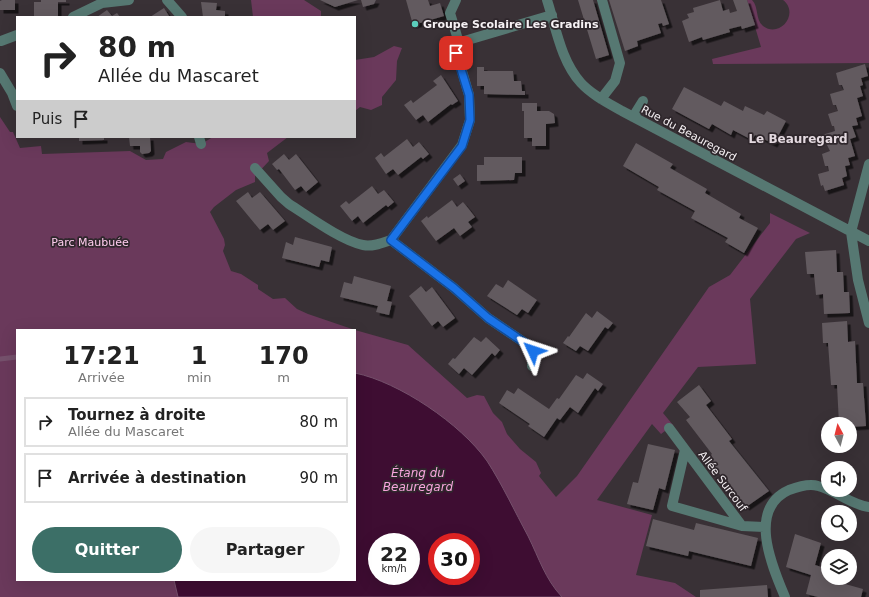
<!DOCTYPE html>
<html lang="fr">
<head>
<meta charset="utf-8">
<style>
  :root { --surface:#fff; --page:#f6f6f6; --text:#222; --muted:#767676; --line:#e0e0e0; --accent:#3c6f67 }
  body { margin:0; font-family:"DejaVu Sans",sans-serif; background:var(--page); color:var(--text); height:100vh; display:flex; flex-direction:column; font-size:15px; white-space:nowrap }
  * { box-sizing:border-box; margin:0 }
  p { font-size:13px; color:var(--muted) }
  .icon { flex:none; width:22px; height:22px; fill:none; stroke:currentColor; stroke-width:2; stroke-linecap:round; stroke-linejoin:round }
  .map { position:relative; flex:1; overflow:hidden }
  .panel { position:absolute; left:16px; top:329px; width:340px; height:252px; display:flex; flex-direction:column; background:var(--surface); border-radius:0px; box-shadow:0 4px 16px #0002 }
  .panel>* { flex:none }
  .banner { position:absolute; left:16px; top:16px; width:340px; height:122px; border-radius:0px; box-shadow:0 4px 16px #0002; background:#fff; color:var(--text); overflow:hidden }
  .needle { width:26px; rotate:353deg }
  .buttons { position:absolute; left:821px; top:417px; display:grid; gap:8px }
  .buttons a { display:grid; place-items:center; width:36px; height:36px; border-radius:50%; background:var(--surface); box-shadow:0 4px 16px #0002; font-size:20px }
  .speed { position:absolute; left:368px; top:533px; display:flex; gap:8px; font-size:20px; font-weight:700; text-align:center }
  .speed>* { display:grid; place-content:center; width:52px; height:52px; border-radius:50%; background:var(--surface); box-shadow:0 4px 16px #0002; line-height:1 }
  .speed small { font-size:10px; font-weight:400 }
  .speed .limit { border:6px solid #d22; background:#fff; color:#111 }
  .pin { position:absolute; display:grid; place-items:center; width:34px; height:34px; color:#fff; margin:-17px; border-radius:8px; box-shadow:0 2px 6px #0006 }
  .me { position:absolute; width:44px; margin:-22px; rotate:312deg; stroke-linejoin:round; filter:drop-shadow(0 0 3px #0008) }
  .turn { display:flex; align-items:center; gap:14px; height:84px; padding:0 16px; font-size:18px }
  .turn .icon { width:52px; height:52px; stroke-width:2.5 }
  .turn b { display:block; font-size:28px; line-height:34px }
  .then { display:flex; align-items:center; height:38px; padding:0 16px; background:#0003; gap:8px; font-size:15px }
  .eta { display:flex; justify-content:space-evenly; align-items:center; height:68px; text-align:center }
  .eta b { font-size:24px; font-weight:700; line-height:28px }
  .cta { display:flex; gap:8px; margin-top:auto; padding:8px 16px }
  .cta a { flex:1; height:46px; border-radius:24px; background:var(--accent); color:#fff; font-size:16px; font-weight:700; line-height:46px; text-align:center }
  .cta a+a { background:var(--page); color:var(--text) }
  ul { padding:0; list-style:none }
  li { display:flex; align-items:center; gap:12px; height:50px; margin:0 8px 6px; padding:0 8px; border:2px solid var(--line); border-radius:0px }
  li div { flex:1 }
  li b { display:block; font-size:15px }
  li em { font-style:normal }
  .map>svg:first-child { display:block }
</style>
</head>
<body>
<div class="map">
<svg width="869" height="597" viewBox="0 0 869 597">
  <defs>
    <filter id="shadow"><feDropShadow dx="3.5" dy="3.5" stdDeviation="0" flood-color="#0009"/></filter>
  </defs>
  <rect width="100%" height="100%" fill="#393136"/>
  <path fill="#6a395b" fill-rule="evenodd" d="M251,0H304L321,11V17H253Z
    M747,0H752C759,7 755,19 763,26C780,39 800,13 783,0H869V63L713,64L712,59L761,47Z
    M394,46L402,48L397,61L396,80L382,97V105L371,110L360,107L355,111V60L374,57Z
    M0,117L10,132H13L20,148L41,146L42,154L130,151L146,160L163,159L166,152L186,142L201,144L213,137H288L267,153L269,161L255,176V182L236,190L214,207L210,212L224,239L225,245L223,251L231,271L241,274L258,285V289L273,299L285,298L297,309L308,314L355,330H17V580H355V330L408,345L467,398L477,395L484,396L493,413L502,422L507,434L520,449L536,462L541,473L539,476L556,497L577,476L709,287L730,275L770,223V213L810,233L796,239L750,299L756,364L698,367L663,413L673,425L661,434L652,424L597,500L652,515L636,575L675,583L696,597H0ZM377,542H411V576H377ZM437,542H471V576H437Z"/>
  <path fill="#3e0d32" stroke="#75516c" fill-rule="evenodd" d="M355,373C399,382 461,424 487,461C502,484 515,512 528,536C539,558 545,579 562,597H178L174,580H355ZM377,542H411V576H377ZM437,542H471V576H437Z"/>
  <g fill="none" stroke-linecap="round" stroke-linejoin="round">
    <path stroke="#75516c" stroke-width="5" d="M0,359L17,357"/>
  </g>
  <path fill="#625a5f" filter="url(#shadow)" d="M2,0H15V10H0V1Z
    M41,0H66V2H58V17H34V2H41Z
    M320,0H358L335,7Z
    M361,0H376L374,4L363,7Z
    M406,0H428L430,6L440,3L444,16L413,25Z
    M578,0H593L609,55L596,59Z
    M609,0H661L669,24L663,26L662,23L658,24L661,33L637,41L638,46L625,51Z
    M720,0L723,11L729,9L730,13L737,11L733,0H747L755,25L742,29L741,26L729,29L730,32L703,40L702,37L689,42L682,21L689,18L687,14L694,12L693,8Z
    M201,2L217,3L216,10L225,11V17H203Z
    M164,8L169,16L166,17H150Z
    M107,10L112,16L117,13L120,17H97Z
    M865,64L868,76L861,78L863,85L860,86L863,96L857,98L862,116L856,118L858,125L852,126L856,137L850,139L855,156L848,158L850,165L845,166L847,176L842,178L844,185L825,191L823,185L821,186L818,174L829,171L828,166H825L822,154L830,151L822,135L835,131L834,126H832L828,114L838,111L836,105H833L830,94L844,90L842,85H839L836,73Z
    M477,67H484V71H513L514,81H521L522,91H525V95L484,94V86H477Z
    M441,75L458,101L452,105L451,104L428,122L423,115L416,120L404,105L411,100L413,103L437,85L433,81Z
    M684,87L721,106L724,101L743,111L745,106L764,115L767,111L786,121L774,144L755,135L752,140L733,130L731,135L712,124L709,129L672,109Z
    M522,103H537V111H549L554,114L555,123L546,124V146H532V138H524V111H522Z
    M79,137H104V140L79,141Z
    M129,137H150L151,151L149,153L142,154L140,152V146H130Z
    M407,139L413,147L419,142L429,154L423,159L421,157L398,175L393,169L386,174L375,158L381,153L384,157Z
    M636,143L673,164L670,168L707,189L705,193L741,214L739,218L758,228L744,253L725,242L728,238L691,218L695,211L657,190L659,187L623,166Z
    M284,154L289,160L296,154L318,182L306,192L301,186L295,190L279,169L277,170L272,164Z
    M484,157H522V173H515L514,180L477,181V165H484Z
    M460,174L465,181L458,186L453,179Z
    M372,186L378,194L384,190L394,202L388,207L386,205L363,223L358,216L352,221L340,206L346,201L349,204Z
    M248,192L252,198L260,192L285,221L273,230L268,224L260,230L236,201Z
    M452,200L457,207L463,202L468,208L475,217L468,222L472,227L460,236L454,228L436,241L421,221L427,216L428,218Z
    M295,237L332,247L329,262L321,260L319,267L282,258L286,242L293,245Z
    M836,250L837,272H843L844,292H849L850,313L824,314L823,294L816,295L814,274H807L805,252Z
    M354,276L391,286L387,301L392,302L389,315L376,312L378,306L340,297L344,282L352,284Z
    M508,280L537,300L528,313L522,309L517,315L487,296L496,284L503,288Z
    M421,286L426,292L432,287L455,318L443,327L438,321L432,326L409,296Z
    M597,311L613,323L608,329L605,327L588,351L580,346L576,351L563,343L568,336L569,337L586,313L592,318Z
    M847,321L848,342L855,341L857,383H863L866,426L850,427V424H839L837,385H831L828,343H823L822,323Z
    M474,337L481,342L486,337L500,350L495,356L492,353L472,375L464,368L459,374L448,364L453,358L455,359Z
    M587,373L603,384L598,391L595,388L578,413L570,407L560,420L557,418L544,437L528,426L530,424L499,403L507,390L514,394L518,388L549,409L557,398L559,399L576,375L583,379Z
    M699,385L711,401L706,405L732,439L729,441L769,491L746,507L707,458L712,454L686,420L690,417L677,402Z
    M648,444L675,450L665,490L659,488L653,510L627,504L633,482L638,483Z
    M653,519L694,530L696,523L758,538L751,566L689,551L688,556L646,546Z
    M795,534L821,543L815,565L828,569V578H839L838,582L863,589L861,597H818L806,594L811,575L786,567Z
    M767,585L768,597H700V590Z"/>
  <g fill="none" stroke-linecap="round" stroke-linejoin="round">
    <path stroke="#567872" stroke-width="10" d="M167,0L182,17
      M456,0L450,13L459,43
      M547,0C556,28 561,61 581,83C592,95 608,103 622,111L869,241
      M73,17L102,3L129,0
      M1,41L17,35
      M444,47L552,15
      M0,73L12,93L17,106
      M601,99L615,81L620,63L602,0
      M633,117L643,101
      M199,137L201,144
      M869,164L851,232L858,280L869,323
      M255,168L281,197L289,204C308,216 342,241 363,245C373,247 382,243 391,240L462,145L470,120L469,95L454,44
      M391,240L454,288L488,318L528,345L533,351L532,366
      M669,428L742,526L765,527
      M685,450L672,506L742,526
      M785,597C772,566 747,509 789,490C797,487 809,483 818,486C835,490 851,505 869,507"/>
  </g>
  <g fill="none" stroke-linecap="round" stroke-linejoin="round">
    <g stroke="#114b97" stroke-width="10">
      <path id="route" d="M456,53L469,95L470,120L462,146L391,240L454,288L488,318L528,345L533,351"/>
    </g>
    <use href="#route" stroke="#1a73e8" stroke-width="7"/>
  </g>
  <circle fill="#5bcebc" stroke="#2f272c" stroke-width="1.5" cx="415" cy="24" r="4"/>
  <g text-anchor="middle" stroke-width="3.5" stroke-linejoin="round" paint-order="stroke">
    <g font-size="11" font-weight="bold" fill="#f6f1f4" stroke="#2f272c" text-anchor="start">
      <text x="423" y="28">Groupe Scolaire Les Gradins</text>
    </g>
    <g font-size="11" fill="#f6f1f4" stroke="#2f272c">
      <text transform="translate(689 133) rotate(28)" y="4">Rue du Beauregard</text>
      <text transform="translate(723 481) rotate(53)" y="4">Allée Surcouf</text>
    </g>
    <g font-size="11" fill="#fce" stroke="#2f272c">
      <text x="90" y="246">Parc Maubuée</text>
    </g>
    <g font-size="12" font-weight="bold" fill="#e4dae0" stroke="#2f272c">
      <text x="798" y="143">Le Beauregard</text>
    </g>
    <g font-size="12" font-style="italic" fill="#f7a5dd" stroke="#2f272c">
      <text x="418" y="477">Étang du<tspan x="418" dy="14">Beauregard</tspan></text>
    </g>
  </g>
</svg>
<div class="buttons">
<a><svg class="needle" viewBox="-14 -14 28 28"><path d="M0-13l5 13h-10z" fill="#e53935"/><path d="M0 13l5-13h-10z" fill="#767676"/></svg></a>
<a><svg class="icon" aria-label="sound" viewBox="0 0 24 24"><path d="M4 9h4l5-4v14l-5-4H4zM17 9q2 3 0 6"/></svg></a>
<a><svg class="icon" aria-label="search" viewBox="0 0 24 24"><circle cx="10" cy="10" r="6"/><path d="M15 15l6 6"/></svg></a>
<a><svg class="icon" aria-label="layers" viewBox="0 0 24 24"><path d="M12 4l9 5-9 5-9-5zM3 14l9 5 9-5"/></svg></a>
</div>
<div class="speed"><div>22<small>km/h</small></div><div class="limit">30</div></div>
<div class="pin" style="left:456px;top:53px;background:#d93025"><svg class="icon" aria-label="arrive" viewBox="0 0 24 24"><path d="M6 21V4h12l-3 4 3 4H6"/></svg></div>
<svg class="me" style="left:533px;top:351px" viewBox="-20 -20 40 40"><path d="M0-17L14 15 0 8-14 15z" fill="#1a73e8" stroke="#fff" stroke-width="4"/></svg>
<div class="banner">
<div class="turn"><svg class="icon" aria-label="right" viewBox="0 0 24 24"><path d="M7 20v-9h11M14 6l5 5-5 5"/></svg><div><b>80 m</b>Allée du Mascaret</div></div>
<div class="then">Puis<svg class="icon" aria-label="arrive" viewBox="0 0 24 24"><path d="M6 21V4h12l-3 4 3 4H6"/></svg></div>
</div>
<section class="panel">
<div class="eta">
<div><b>17:21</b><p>Arrivée</p></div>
<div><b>1</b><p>min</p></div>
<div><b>170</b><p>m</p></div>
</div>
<ul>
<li><svg class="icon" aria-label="right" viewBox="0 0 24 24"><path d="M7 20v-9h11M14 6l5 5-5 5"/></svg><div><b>Tournez à droite</b><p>Allée du Mascaret</p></div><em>80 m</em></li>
<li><svg class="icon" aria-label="arrive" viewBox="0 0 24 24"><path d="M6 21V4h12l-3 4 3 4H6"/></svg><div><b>Arrivée à destination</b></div><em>90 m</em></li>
</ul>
<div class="cta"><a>Quitter</a><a>Partager</a></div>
</section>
</div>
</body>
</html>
